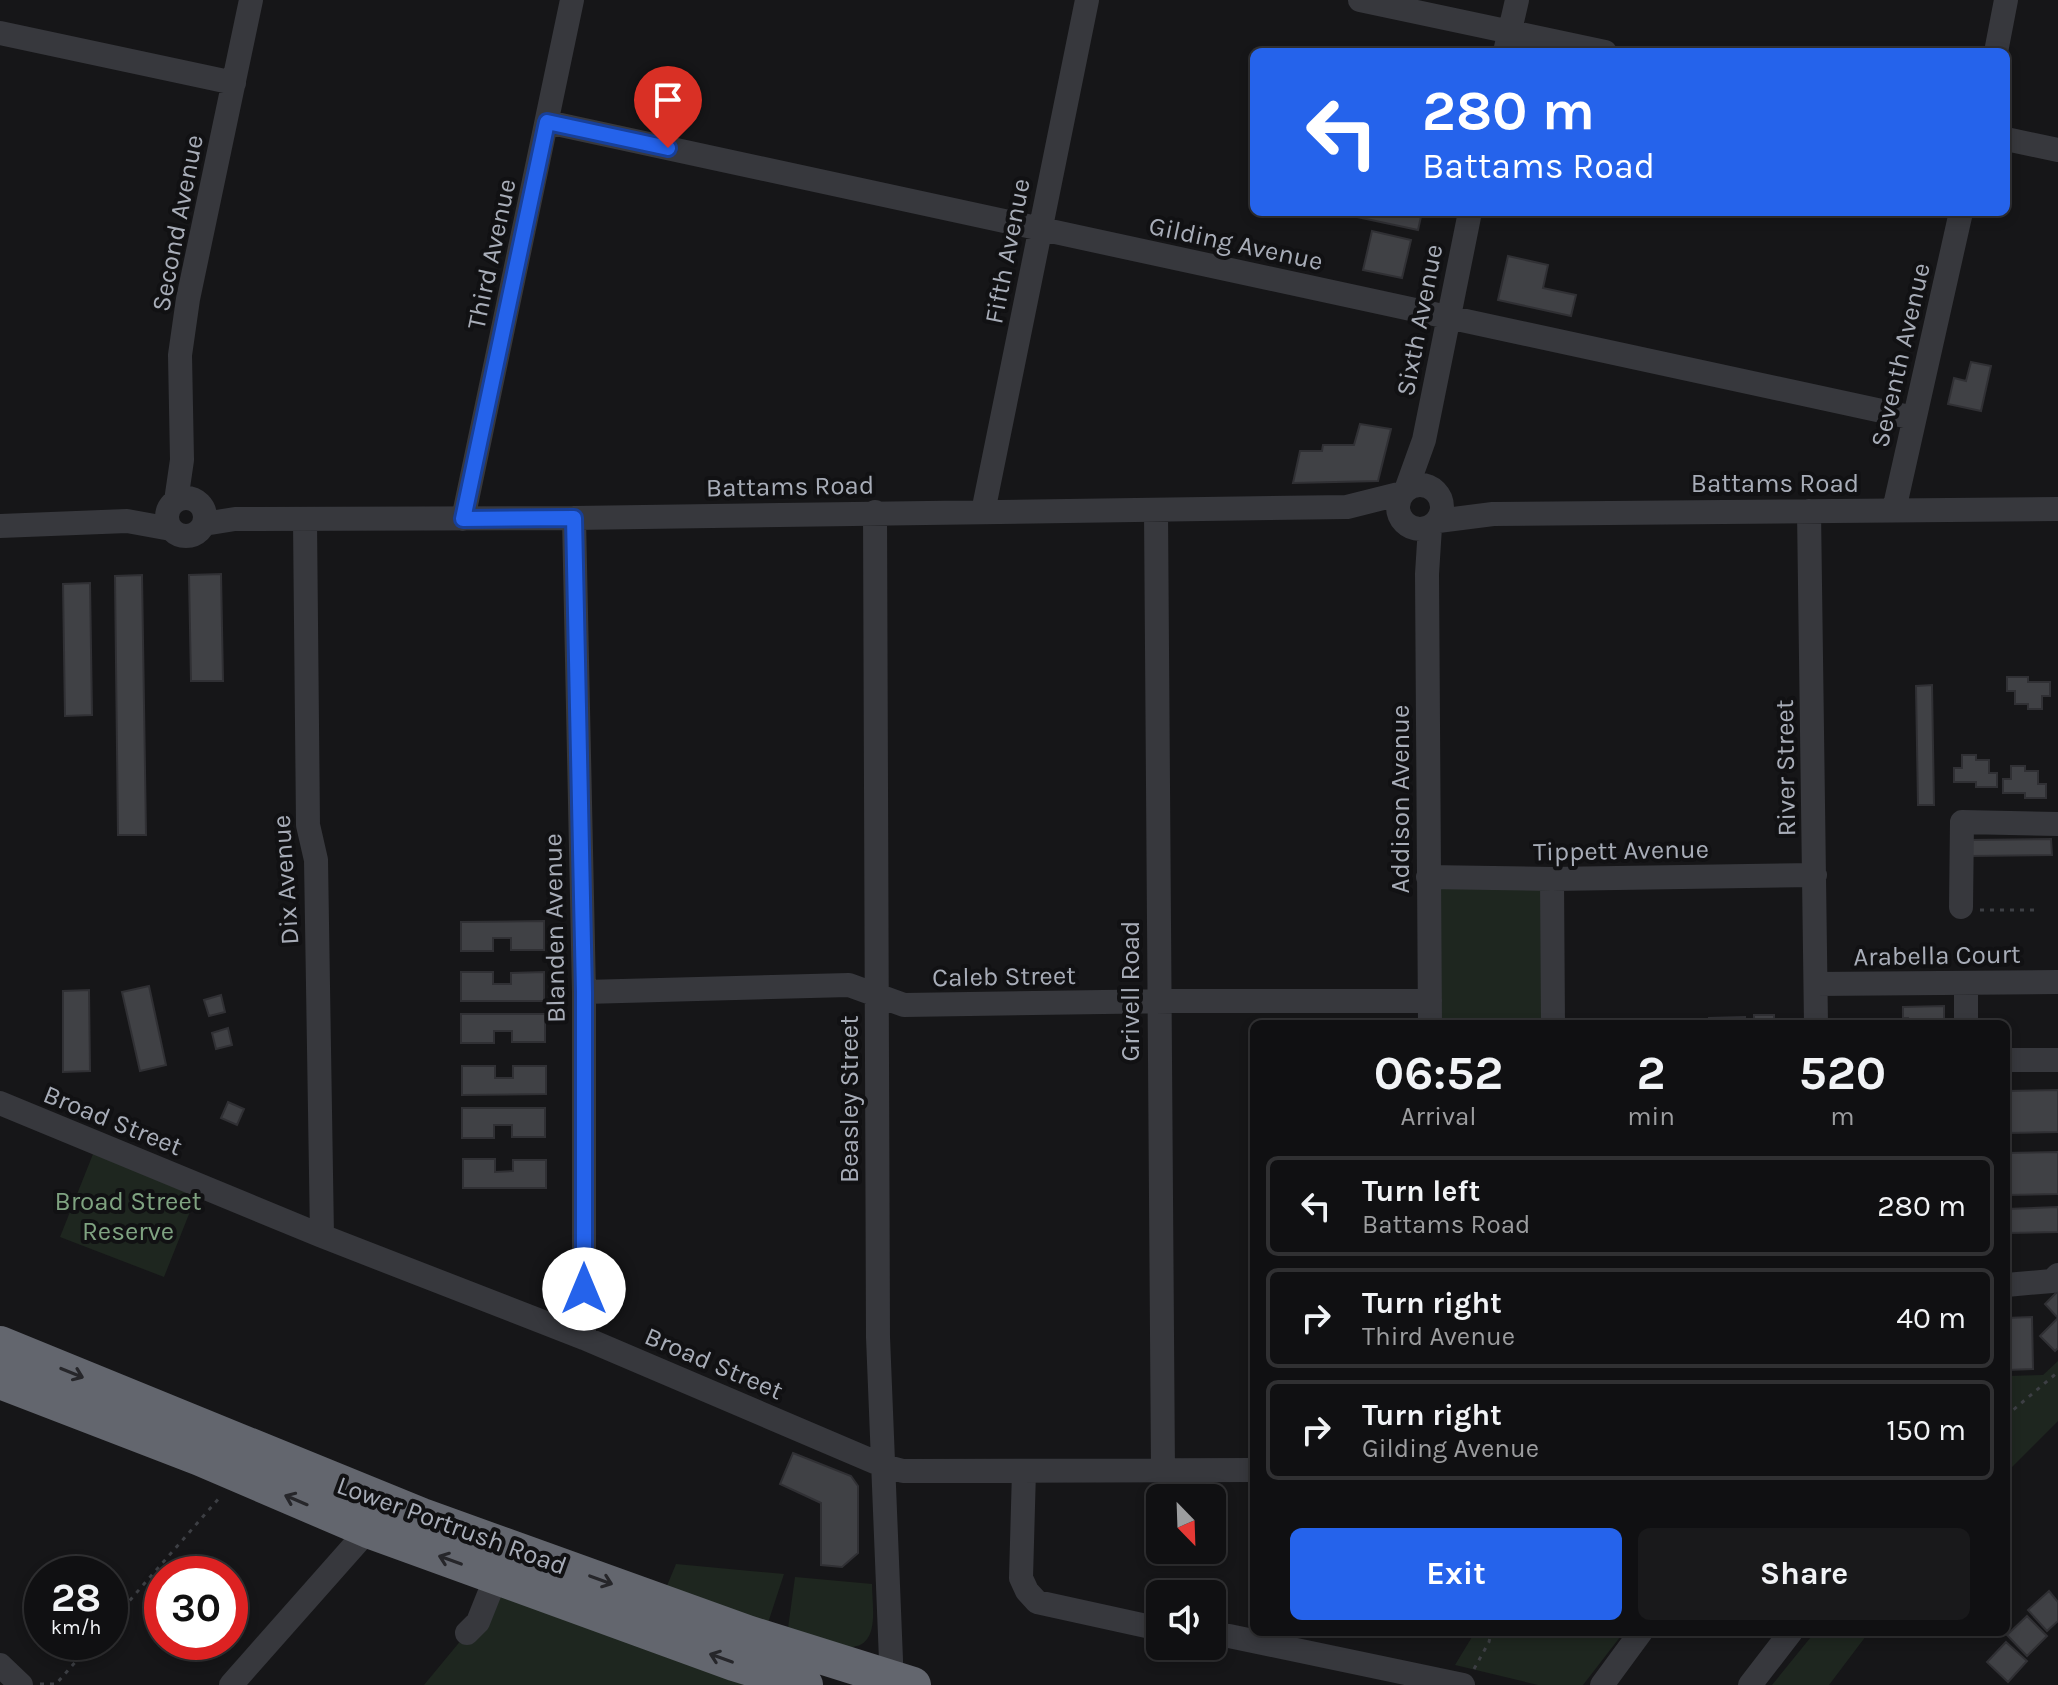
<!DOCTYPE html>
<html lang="en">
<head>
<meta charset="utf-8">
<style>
  :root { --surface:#101012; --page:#19191b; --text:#f1f3f6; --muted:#9c9d9f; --line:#303032; --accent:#2563eb }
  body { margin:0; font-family:Karla,sans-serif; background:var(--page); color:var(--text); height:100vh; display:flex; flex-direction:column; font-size:30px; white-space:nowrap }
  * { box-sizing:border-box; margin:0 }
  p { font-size:26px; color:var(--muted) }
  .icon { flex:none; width:44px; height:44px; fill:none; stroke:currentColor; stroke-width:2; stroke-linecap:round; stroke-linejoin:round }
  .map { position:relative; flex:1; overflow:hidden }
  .drawer { position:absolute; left:1250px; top:1020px; width:760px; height:616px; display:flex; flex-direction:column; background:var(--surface); border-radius:12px; box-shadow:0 4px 12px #0003,0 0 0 2px var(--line) }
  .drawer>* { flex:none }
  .hud { position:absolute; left:1250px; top:48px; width:760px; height:168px; border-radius:12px; box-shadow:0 4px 12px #0003,0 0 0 2px var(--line); background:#2563eb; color:#fff; overflow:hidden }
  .needle { width:52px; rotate:157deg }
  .fabs { position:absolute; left:1146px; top:1484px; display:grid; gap:16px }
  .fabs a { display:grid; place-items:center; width:80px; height:80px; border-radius:12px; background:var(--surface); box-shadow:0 4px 12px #0003,0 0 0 2px var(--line); font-size:40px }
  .speed { position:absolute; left:24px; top:1556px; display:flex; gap:16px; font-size:40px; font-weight:700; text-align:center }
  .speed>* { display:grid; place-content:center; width:104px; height:104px; border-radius:50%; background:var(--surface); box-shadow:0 4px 12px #0003,0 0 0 2px var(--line); line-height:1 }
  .speed small { font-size:20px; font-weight:400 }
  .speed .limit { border:12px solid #d22; background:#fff; color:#111 }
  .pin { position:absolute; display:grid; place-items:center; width:68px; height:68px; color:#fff; margin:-82px -34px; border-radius:50% 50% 50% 0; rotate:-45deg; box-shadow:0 0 8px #0007 }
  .pin .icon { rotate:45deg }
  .me { position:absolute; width:88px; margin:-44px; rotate:0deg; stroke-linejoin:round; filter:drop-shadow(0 0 6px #0008) }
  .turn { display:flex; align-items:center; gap:28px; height:168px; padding:0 40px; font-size:36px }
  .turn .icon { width:104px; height:104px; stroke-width:2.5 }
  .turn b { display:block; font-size:56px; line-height:68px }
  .eta { display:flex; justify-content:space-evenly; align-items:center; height:136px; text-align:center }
  .eta b { font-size:48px; font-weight:700; line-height:56px }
  .button { display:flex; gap:16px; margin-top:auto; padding:16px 40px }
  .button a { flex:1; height:92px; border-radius:12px; background:var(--accent); color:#fff; font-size:32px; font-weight:700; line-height:92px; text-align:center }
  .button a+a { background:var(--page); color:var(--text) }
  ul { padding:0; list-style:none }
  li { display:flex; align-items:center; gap:24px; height:100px; margin:0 16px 12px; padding:0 24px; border:4px solid var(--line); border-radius:12px }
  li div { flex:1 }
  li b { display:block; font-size:30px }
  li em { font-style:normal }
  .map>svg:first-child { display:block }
</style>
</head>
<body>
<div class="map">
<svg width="2058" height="1685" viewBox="0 0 2058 1685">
  <rect width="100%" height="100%" fill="#161618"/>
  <path fill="#1e261f" d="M1428,878L1552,879L1553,1024H1430Z
    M93,1154L197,1194L164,1277L60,1237Z
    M2058,1361V1421L2006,1473V1376L2043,1375Z
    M676,1564L784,1574L768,1623L666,1588Z
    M496,1577L805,1685H424L467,1633Z
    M795,1577L872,1584C872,1607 881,1648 848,1647L788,1628Z
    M1475,1632H1624L1583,1685H1538L1455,1665Z
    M1815,1632H1869L1829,1685H1772Z"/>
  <path fill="#404145" stroke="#303034" stroke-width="2" d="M1358,212H1422L1418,230L1357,217Z
    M1372,231L1411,240L1402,278L1363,270Z
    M1508,256L1548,265L1543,288L1576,295L1571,316L1498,300Z
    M1971,362L1991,366L1981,411L1948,404L1954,378L1966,381Z
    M1360,424L1391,429L1378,481L1293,483L1300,451H1322L1323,445H1354Z
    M221,574L223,681H191L189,575Z
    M142,575L146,835H118L115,576Z
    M90,583L92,715L65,716L63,584Z
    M2007,677H2028V682H2050V696H2042V709H2028V704H2015V691H2007Z
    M1932,685L1934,805H1918L1916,686Z
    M1962,755H1976V760H1989V773H1997V787H1976V782H1954V768H1962Z
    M2011,766H2025V771H2038V784H2046V798H2025V793H2003V779H2011Z
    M2051,839L2052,855L1971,856L1970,840Z
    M544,921V950H511V938H493V951H461V922Z
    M461,972H493V984H511V973L544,972V1001H461Z
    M149,986L166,1065L140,1071L122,992Z
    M89,990L90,1071L63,1072V991Z
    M221,995L225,1012L209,1016L204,1000Z
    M1944,1006V1024H1908V1018H1903V1007Z
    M461,1014H545V1042H512V1031H494V1043H461Z
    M1754,1015H1774V1024H1709V1018L1745,1017V1022H1754Z
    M228,1028L232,1045L216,1049L212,1033Z
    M462,1066H495V1078H513V1066H546V1094L462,1095Z
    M2058,1090V1132L2006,1133V1091Z
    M228,1102L244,1109L237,1125L221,1118Z
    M462,1108H545V1137H512V1125H494V1138H462Z
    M2058,1152V1194L2006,1195V1153Z
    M463,1159H495V1172L513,1171V1160H546V1188H463Z
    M2058,1207V1232L2006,1233V1209Z
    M2058,1291V1318L2045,1304Z
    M2032,1317L2033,1369L2006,1370V1318Z
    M2058,1318V1348L2055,1351L2040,1336Z
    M793,1453L851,1476L858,1486V1553L842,1567L821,1565V1503L780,1484Z
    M2049,1591L2058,1602V1621L2047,1631L2028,1610Z
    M2027,1616L2047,1636L2027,1656L2007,1635Z
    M2006,1642L2027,1661L2008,1682L1987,1662Z"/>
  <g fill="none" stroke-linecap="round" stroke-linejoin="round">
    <path stroke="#3d3f44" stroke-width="3" stroke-dasharray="4 6" stroke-linecap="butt" d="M1980,910H2036
      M2006,1416L2058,1372
      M110,1623L221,1496
      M1474,1669L1489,1642L1491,1632
      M40,1684H56L93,1642"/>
    <path stroke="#37383d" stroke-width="24" d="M1360,0L1605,52
      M0,33L234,83
      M1505,52L1517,0
      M1996,52L2006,0
      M547,122L1914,418
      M2006,139L2058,150
      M1398 507a22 22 0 1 1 44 0a22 22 0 1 1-44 0Z
      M1406,490L1424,440L1470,212
      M167 517a19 19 0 1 1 38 0a19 19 0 1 1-38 0Z
      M176,501L182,460L180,355L188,299L251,0
      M1894,510L1961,212
      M1156,511L1163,1471
      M1809,511L1816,1024
      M875,512L878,1337L892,1685
      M983,512L1087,0
      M574,518L584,992V1338
      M463,519L572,0
      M305,521L308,825L316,860L322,1236
      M1438,521L1493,514L2058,509
      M204,524L235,519L574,518L1347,507L1403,493
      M0,526L127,521L171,529
      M1428,877L1552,879L1815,875
      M1552,879L1553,1024
      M1961,907L1962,822L2058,824
      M1966,983V1024
      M1816,984L2058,982
      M584,992L849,985L904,1005L1173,1001H1430
      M1430,1024L1427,574L1430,527
      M2006,1060H2058
      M0,1103L322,1236L584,1338L884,1466L903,1471L1254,1470
      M2006,1285L2052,1281L2058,1275
      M1024,1471L1021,1578L1027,1591L1037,1602L1160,1629
      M467,1633L478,1622L496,1577
      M1212,1635L1229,1636L1463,1685
      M0,1665L21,1685
      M231,1685L368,1530
      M1602,1685L1641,1632
      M1750,1685L1791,1632"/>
    <path stroke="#63666e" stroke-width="36" d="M0,1344L422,1516L747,1633L913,1685
      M0,1381L200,1458L368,1530L734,1663L805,1685"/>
  </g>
  <defs><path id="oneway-shaft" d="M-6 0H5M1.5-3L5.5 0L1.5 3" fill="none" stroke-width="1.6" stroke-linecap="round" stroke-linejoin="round" transform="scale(2)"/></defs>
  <g stroke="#26262a">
    <use href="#oneway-shaft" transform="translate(72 1373) rotate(22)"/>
    <use href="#oneway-shaft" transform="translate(296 1500) rotate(-157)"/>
    <use href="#oneway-shaft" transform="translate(450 1560) rotate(-160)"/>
    <use href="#oneway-shaft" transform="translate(601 1580) rotate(20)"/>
    <use href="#oneway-shaft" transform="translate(721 1658) rotate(-160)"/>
  </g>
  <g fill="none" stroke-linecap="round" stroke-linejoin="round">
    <g stroke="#184099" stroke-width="20">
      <path id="route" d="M584,1289V992L574,518L463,519L547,122L668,148"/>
    </g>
    <use href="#route" stroke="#2563eb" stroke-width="14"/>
  </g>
  <g text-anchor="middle" stroke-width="8" stroke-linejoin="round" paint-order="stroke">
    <g font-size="26" fill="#a8adb8" stroke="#111113">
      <text transform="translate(177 223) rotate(-79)" y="9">Second Avenue</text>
      <text transform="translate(1236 243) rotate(12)" y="9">Gilding Avenue</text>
      <text transform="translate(1007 251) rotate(-79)" y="9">Fifth Avenue</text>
      <text transform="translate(491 254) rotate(-78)" y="9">Third Avenue</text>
      <text transform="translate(1419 320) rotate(-79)" y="9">Sixth Avenue</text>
      <text transform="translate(1900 355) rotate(-77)" y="9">Seventh Avenue</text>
      <text x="1775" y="492">Battams Road</text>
      <text transform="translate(790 486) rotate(-1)" y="9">Battams Road</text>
      <text transform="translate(1785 768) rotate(-91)" y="9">River Street</text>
      <text transform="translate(1400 799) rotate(-90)" y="9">Addison Avenue</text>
      <text transform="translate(1621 850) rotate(-1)" y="9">Tippett Avenue</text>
      <text transform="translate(285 880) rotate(-94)" y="9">Dix Avenue</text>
      <text transform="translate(554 928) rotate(-91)" y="9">Blanden Avenue</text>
      <text transform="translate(1937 955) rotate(-1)" y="9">Arabella Court</text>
      <text transform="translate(1004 976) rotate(-1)" y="9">Caleb Street</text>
      <text transform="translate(1130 991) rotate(-90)" y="9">Grivell Road</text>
      <text transform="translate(849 1099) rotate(-90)" y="9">Beasley Street</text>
      <text transform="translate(113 1120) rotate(22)" y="9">Broad Street</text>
      <text transform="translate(714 1363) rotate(23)" y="9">Broad Street</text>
      <text transform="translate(452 1525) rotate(20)" y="9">Lower Portrush Road</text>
    </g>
    <g font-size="26" fill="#7fa381" stroke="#111113">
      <text x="128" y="1210">Broad Street<tspan x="128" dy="30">Reserve</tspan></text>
    </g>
  </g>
</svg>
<div class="fabs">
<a><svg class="needle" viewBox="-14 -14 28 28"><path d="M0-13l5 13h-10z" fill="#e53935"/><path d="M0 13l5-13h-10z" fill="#9c9d9f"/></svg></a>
<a><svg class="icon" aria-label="sound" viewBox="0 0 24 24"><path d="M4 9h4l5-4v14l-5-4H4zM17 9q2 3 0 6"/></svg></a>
</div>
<div class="speed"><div>28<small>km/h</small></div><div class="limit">30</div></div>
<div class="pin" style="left:668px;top:148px;background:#d93025"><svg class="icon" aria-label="arrive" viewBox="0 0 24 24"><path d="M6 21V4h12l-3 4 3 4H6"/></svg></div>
<svg class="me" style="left:584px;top:1289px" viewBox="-20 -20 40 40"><circle r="19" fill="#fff"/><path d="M0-13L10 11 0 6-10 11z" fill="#2563eb"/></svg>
<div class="hud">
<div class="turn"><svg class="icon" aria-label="left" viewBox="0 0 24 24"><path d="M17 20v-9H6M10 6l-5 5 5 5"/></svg><div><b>280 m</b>Battams Road</div></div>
</div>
<section class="drawer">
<div class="eta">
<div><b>06:52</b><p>Arrival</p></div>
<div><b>2</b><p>min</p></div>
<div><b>520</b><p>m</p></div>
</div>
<ul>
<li><svg class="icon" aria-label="left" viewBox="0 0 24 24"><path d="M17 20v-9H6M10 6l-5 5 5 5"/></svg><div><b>Turn left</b><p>Battams Road</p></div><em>280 m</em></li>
<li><svg class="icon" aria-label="right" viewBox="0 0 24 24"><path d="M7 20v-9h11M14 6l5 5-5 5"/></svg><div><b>Turn right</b><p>Third Avenue</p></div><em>40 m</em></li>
<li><svg class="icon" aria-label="right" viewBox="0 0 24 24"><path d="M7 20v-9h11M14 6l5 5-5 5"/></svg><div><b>Turn right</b><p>Gilding Avenue</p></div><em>150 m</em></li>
</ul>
<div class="button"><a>Exit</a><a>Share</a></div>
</section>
</div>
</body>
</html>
